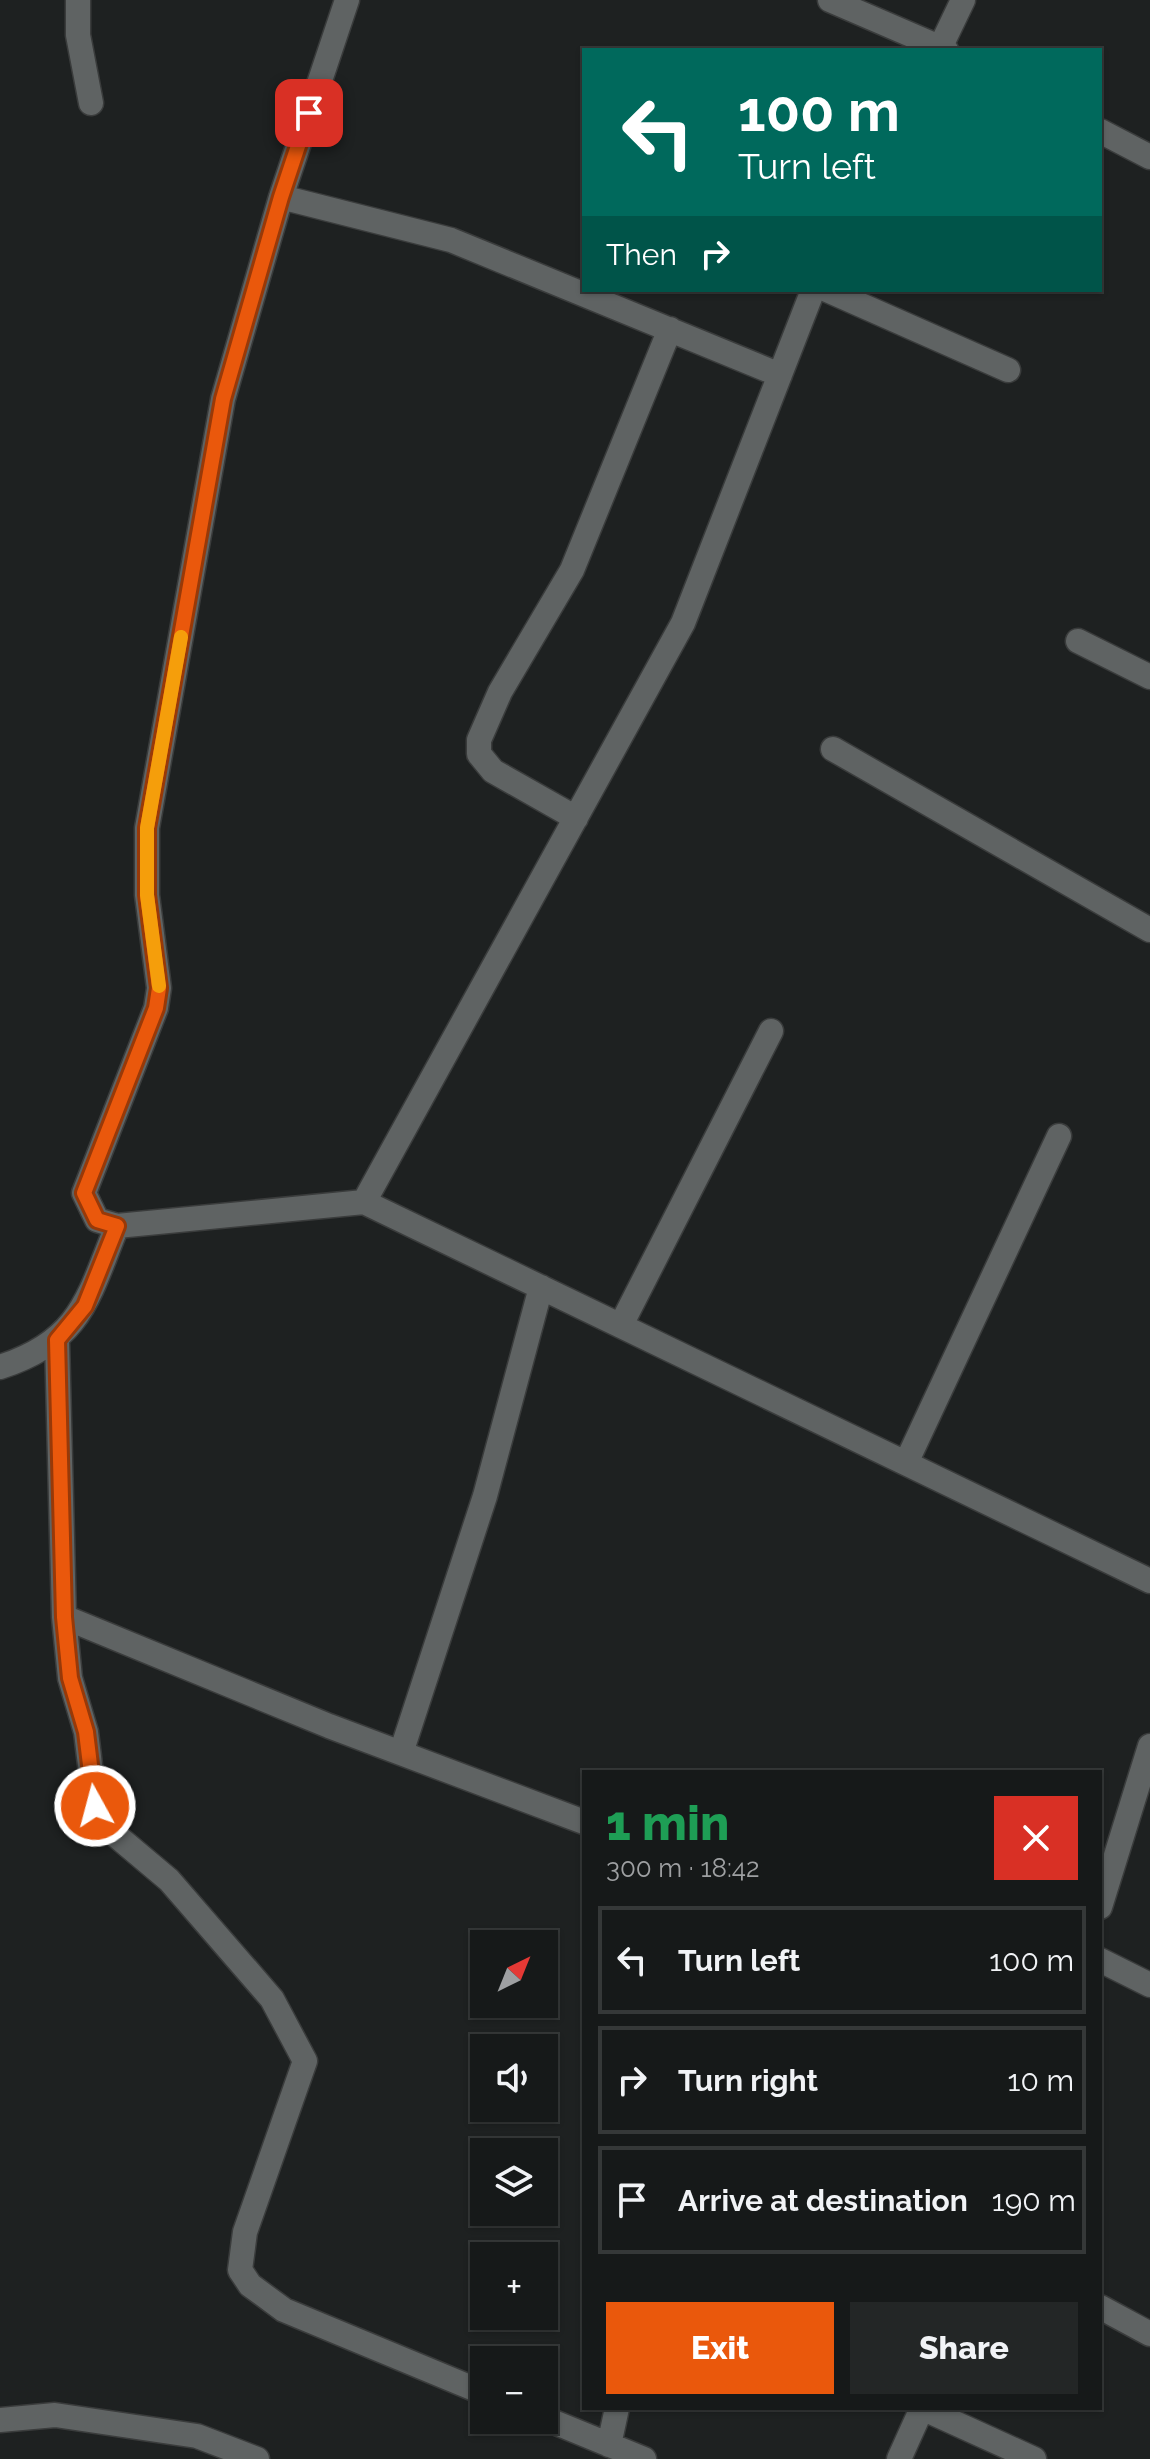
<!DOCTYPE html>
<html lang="en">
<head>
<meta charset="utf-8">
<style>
  :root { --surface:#161919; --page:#232626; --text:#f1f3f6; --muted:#9ea0a2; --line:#353838; --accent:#ea580c }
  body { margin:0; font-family:Raleway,sans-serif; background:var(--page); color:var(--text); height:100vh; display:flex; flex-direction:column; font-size:30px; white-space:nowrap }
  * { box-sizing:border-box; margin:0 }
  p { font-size:26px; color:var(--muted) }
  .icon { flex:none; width:44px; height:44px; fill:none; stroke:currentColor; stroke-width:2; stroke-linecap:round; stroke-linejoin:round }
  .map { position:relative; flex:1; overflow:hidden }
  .panel { position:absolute; left:582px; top:1770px; width:520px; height:640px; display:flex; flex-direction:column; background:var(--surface); border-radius:0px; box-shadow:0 2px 6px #0004,0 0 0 2px var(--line) }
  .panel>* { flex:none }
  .top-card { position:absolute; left:582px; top:48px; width:520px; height:244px; border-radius:0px; box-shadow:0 2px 6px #0004,0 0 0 2px var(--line); background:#00695c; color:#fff; overflow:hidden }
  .needle { width:52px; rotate:43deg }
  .fabs { position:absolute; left:470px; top:1930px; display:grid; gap:16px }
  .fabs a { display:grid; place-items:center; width:88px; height:88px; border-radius:0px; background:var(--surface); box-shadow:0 2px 6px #0004,0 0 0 2px var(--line); font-size:40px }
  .pin { position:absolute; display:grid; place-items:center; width:68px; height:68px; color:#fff; margin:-34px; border-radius:16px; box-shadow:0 4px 12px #0006 }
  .me { position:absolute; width:88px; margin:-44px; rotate:353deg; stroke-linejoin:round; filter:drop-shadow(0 0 6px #0008) }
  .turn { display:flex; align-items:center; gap:28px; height:168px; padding:0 24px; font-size:36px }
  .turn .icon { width:104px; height:104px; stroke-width:2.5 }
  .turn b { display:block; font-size:56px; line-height:68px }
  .then { display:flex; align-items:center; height:76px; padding:0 24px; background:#0003; gap:16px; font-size:30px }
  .round { display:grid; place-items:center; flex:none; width:84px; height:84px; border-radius:0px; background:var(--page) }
  .headline { display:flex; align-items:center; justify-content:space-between; height:136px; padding:0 24px }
  h1 { font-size:48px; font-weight:800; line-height:60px; color:#1e9e55 }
  .primary-button { display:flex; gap:16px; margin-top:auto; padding:16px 24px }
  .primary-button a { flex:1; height:92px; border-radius:0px; background:var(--accent); color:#fff; font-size:32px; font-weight:800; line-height:92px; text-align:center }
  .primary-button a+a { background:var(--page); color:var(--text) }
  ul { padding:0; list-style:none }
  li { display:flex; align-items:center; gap:24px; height:108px; margin:0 16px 12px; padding:0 8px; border:4px solid var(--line); border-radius:0px }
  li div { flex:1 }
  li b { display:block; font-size:30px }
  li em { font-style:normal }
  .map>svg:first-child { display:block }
</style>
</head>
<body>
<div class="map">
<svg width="1150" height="2459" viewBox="0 0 1150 2459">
  <rect width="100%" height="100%" fill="#1e2121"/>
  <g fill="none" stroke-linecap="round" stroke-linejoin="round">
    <g stroke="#3a3c3c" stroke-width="27">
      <path id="minor" d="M78,0V35L91,103
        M347,0L281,197L223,399L147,828V895L159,988L156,1008L84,1193L97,1220L117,1226L364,1202
        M830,0L946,50
        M939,50L963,0
        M1100,131L1150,157
        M281,197L451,240L780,375
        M813,290L683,623L364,1202L1150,1581
        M827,290L1008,370
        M1078,641L1150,677
        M833,749L1150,930
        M576,818L493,771L479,754V740L500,692L572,570L670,329
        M621,1325L771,1031
        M57,1340L64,1617L70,1678L86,1732L95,1806L106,1827L169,1880L272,1999L305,2061L245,2232L240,2270L250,2285L284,2310L484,2393
        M0,1367C81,1341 88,1298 117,1226
        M906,1463L1059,1136
        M64,1617L329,1726L584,1822
        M401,1753L485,1496L541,1287
        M1100,1907L1150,1746
        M1100,1960L1150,1985
        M1100,2307L1150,2334
        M922,2408L1034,2459
        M544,2418L644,2459
        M0,2420L55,2415L197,2436L257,2459
        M609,2445L617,2408
        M899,2459L922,2408"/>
    </g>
    <use href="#minor" stroke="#5f6363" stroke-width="24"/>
  </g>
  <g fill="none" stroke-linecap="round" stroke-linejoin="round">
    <g stroke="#983908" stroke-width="20">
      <path id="route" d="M95,1806L86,1732L70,1678L64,1617L57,1340L85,1306L117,1226L97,1220L84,1193L156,1008L159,988L147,895V828L223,399L281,197L309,113"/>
    </g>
    <use href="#route" stroke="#ea580c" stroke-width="14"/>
    <path stroke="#f59e0b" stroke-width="14" d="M159,986L147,895V828L181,637"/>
  </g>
</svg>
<div class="fabs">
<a><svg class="needle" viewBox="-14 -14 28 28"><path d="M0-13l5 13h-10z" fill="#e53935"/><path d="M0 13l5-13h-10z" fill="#9ea0a2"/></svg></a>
<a><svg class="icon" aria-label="sound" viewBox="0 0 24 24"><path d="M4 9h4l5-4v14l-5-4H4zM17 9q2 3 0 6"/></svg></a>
<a><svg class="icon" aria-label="layers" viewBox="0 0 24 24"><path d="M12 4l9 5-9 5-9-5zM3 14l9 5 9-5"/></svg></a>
<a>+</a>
<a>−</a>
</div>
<div class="pin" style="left:309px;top:113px;background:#d93025"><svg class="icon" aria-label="arrive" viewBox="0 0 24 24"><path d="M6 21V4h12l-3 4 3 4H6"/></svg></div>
<svg class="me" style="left:95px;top:1806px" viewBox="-20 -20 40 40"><circle r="17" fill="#ea580c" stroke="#fff" stroke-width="3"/><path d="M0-11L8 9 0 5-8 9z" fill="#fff"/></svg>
<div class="top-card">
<div class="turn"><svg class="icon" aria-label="left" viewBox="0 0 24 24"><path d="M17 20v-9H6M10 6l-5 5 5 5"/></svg><div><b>100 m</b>Turn left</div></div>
<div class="then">Then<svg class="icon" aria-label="right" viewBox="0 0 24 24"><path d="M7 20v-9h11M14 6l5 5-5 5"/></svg></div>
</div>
<section class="panel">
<div class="headline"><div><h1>1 min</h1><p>300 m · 18:42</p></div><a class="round" style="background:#d93025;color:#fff"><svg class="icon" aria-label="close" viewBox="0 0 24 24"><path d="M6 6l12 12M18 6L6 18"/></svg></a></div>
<ul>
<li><svg class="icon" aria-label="left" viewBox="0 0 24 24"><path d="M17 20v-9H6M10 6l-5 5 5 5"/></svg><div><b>Turn left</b></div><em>100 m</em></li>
<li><svg class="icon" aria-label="right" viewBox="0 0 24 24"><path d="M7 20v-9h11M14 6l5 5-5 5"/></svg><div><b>Turn right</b></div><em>10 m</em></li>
<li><svg class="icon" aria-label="arrive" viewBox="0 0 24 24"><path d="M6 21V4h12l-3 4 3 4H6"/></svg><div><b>Arrive at destination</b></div><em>190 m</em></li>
</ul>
<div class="primary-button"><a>Exit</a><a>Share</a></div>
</section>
</div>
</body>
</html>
